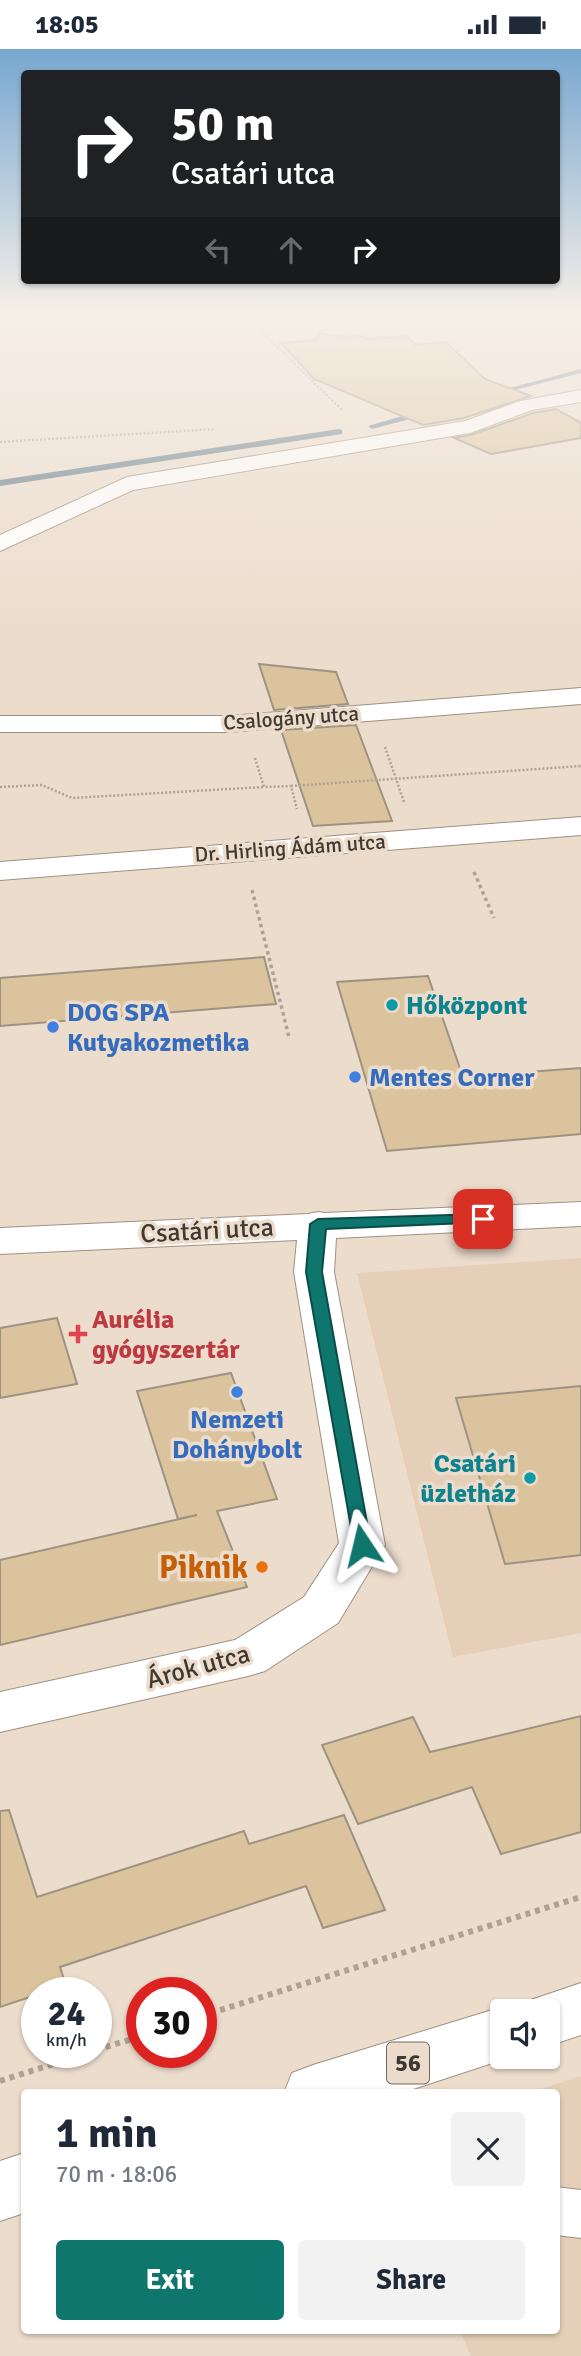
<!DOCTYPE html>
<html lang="en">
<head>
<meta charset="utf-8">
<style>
  :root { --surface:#fff; --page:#f2f2f3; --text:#1f2937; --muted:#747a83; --accent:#0f766e }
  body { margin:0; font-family:Signika,sans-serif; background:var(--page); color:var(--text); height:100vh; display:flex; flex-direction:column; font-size:26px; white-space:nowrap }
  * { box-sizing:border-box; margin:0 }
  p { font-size:23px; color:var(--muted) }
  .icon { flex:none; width:38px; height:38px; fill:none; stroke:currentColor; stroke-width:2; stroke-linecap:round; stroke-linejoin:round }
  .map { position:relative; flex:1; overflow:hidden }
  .drawer { position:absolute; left:21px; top:2040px; width:539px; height:245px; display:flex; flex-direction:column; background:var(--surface); border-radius:7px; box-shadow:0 2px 5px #0004 }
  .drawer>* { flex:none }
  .banner { position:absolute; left:21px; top:21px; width:539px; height:214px; border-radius:7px; box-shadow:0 2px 5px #0004; background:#202124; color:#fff; overflow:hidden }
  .buttons { position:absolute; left:490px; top:1950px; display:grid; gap:14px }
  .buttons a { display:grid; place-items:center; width:70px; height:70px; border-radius:7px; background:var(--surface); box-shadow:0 2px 5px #0004; font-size:35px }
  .speed { position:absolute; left:21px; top:1928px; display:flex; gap:14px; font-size:35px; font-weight:700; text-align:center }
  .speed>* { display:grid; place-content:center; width:91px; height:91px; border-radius:50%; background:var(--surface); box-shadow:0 2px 5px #0004; line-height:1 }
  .speed small { font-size:18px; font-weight:400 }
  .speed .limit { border:10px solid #d22; background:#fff; color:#111 }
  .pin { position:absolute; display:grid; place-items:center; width:60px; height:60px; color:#fff; margin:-30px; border-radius:14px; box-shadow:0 4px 10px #0006 }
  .me { position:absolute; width:77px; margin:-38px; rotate:350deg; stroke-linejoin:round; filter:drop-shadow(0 0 5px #0008) }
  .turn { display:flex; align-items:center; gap:24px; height:147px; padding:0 35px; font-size:32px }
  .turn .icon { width:91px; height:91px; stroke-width:2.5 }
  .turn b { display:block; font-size:49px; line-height:60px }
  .lanes { display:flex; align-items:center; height:66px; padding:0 35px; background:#0003; justify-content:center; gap:35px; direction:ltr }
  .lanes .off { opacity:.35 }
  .round { display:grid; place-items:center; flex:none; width:74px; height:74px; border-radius:7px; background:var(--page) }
  .headline { display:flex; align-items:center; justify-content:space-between; height:119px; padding:0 35px }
  h1 { font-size:42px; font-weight:700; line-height:52px }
  .primary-button { display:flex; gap:14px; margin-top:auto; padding:14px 35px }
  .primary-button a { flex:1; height:80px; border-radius:7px; background:var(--accent); color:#fff; font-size:28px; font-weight:700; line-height:80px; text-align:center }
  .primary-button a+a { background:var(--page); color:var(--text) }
  .status { display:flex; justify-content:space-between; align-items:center; height:49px; padding:0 35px; background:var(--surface); direction:ltr }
  .status svg { height:19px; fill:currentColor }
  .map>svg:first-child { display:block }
</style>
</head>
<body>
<div class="status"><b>18:05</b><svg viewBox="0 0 49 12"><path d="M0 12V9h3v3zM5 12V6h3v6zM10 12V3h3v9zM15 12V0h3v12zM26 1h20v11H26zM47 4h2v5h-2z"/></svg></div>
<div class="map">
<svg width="581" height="2307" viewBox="0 0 581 2307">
  <rect width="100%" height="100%" fill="#ecdccc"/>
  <path fill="#e5cfb9" d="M581,1209V1584L453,1608L357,1224Z
    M581,2027V2307H471L460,2282H556V2044H529Z"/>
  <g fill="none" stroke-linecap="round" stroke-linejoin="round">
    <path fill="#5f7988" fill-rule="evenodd" d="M581,320V324L492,347L488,345Z
      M426,360L430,363L429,365L372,380L368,377Z
      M339,380L342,381V385L0,437V431Z"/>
  </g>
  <path fill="#dbc49d" stroke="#9e9382" stroke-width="2" d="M319,284L343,288L362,287L366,290L407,287L416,296L446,293L485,330L531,347L464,369L423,376L314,330L281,294L316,291Z
    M556,360L581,374V389L491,405L454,389L471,386L533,364Z
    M259,615L336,623L348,655L274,661Z
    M356,676L392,772L313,777L281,681Z
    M264,908L276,955L0,977V929Z
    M428,927L463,1028L581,1019V1085L387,1102L337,933Z
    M57,1269L77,1335L0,1349V1279Z
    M231,1324L277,1450L217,1462L247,1538L0,1596V1511L197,1466L178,1470L137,1342Z
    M581,1337V1506L505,1515L456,1349Z
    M581,1667V1783L501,1805L472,1738L358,1775L322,1696L413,1668L430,1703Z
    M9,1761L37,1848L244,1782L249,1795L344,1766L385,1861L323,1879L306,1837L60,1918L66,1936L0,1958V1762Z"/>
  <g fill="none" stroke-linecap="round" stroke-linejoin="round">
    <g stroke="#9f9081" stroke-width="2">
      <path id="service" d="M556,2138L581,2141V2189L556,2186Z"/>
    </g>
    <g stroke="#9f9081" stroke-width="2">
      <path id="minor" d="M581,341V353L532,361L470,384L133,441L0,502V486L127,428L465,372L520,352Z
        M581,639V655L228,683H0V667H228Z
        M581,768V786L0,831V813Z
        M581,1153V1177L336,1189L334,1223L385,1496L338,1574L265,1622L248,1627L0,1683V1643L235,1591L304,1548L339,1494L294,1223L297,1191L0,1205V1179L308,1165L318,1163L325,1164Z"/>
    </g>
    <g stroke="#9f9081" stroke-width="2">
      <path id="primary" d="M581,1934V1986L548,1997V1962H524L528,1952Z
        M502,1958L511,1962H502V2007H514L401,2044H284L292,2024L313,2016Z
        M24,2104V2164L0,2172V2112Z"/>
    </g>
    <path stroke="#aea295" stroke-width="2.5" stroke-dasharray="2 2" stroke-linecap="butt" d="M260,281L342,361
      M0,393L216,380
      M385,698L404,753
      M255,709L264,738L291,737L297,760
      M291,737L581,717
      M0,738L42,736L72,749L264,738"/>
    <path stroke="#aea295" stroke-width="3.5" stroke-dasharray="3.5 3.5" stroke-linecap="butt" d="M474,823L494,869
      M252,841L289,988"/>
    <path stroke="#aea295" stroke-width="6" stroke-dasharray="5 5" stroke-linecap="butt" d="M201,1967L581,1848
      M96,2001L142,1987
      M0,2032L88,2004"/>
    <use href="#service" fill="#fff" fill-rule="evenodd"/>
    <use href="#minor" fill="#fff" fill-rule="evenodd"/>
    <use href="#primary" fill="#fff" fill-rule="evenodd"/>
  </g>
  <linearGradient id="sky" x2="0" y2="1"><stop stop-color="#77a7d0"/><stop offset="0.45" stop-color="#f6efe8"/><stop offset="1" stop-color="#f6efe8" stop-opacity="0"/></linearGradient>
  <rect width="581" height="586" fill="url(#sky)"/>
  <path fill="#0f766e" stroke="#0a4d48" stroke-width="2" d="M483,1165L489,1166L491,1170L489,1173L326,1180L322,1223L371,1496L368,1501L362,1503L355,1501L306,1223L310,1175L318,1170Z"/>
  <g fill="#0f9aa8" stroke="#ecdccc" stroke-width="2.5">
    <circle cx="392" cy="956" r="7"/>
    <circle cx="530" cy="1429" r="7"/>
  </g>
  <g fill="#3f7fe0" stroke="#ecdccc" stroke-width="2.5">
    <circle cx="53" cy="978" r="7"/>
    <circle cx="355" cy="1028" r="7"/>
    <circle cx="237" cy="1343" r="7"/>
  </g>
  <path fill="#e0444e" stroke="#ecdccc" stroke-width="2.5" d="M74.5 1274.5h7v7h7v7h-7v7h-7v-7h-7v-7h7z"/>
  <circle fill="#e8710a" stroke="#ecdccc" stroke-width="2.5" cx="262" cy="1518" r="7"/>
  <g text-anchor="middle" stroke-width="7" stroke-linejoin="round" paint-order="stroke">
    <g font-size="21" fill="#3f3933" stroke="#ecdccc">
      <text transform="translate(291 669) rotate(-4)" y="7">Csalogány utca</text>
      <text transform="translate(290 799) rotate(-4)" y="7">Dr. Hirling Ádám utca</text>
    </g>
    <rect fill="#ecdccc" stroke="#736a61" stroke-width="2" x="387" y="1993.5" width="42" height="41" rx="5"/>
    <g font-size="24" font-weight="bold" fill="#3f3933">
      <text x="408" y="2022">56</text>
    </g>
    <g font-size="26" font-weight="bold" fill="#0d838f" stroke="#ecdccc" text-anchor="start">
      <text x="406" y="965">Hőközpont</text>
      <text x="516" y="1423" text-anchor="end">Csatári<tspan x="516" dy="30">üzletház</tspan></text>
    </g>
    <g font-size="26" font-weight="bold" fill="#366cbe" stroke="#ecdccc" text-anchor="start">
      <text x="67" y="972">DOG SPA<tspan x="67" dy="30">Kutyakozmetika</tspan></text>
      <text x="369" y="1037">Mentes Corner</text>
      <text x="237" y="1379" text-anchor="middle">Nemzeti<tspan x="237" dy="30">Dohánybolt</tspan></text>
    </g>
    <g font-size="26" fill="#3f3933" stroke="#ecdccc">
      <text transform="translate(207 1181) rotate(-3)" y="9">Csatári utca</text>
      <text transform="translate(198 1617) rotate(-15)" y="9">Árok utca</text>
    </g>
    <g font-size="26" font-weight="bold" fill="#be3a42" stroke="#ecdccc" text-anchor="start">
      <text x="92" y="1279">Aurélia<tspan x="92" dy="30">gyógyszertár</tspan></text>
    </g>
    <g font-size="32" font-weight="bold" fill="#c56008" stroke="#ecdccc" text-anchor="end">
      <text x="248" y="1529">Piknik</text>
    </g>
  </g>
</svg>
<div class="buttons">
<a><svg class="icon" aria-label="sound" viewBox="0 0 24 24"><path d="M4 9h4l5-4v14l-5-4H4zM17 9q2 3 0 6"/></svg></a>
</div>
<div class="speed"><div>24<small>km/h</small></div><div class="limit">30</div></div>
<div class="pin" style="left:483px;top:1170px;background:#d93025"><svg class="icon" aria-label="arrive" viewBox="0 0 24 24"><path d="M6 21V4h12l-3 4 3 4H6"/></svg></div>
<svg class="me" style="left:362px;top:1496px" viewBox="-20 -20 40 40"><path d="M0-17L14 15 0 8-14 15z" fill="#0f766e" stroke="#fff" stroke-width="4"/></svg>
<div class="banner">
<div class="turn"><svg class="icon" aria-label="right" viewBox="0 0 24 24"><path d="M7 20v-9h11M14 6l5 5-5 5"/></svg><div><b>50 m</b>Csatári utca</div></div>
<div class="lanes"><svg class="icon off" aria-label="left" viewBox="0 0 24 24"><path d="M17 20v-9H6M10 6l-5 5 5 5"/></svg><svg class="icon off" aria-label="ahead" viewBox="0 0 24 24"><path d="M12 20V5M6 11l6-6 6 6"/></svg><svg class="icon" aria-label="right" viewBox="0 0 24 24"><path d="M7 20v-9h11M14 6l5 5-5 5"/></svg></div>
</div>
<section class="drawer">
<div class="headline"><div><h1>1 min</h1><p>70 m · 18:06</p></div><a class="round"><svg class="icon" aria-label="close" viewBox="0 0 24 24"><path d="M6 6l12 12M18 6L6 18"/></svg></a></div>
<div class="primary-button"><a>Exit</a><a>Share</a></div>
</section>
</div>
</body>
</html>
